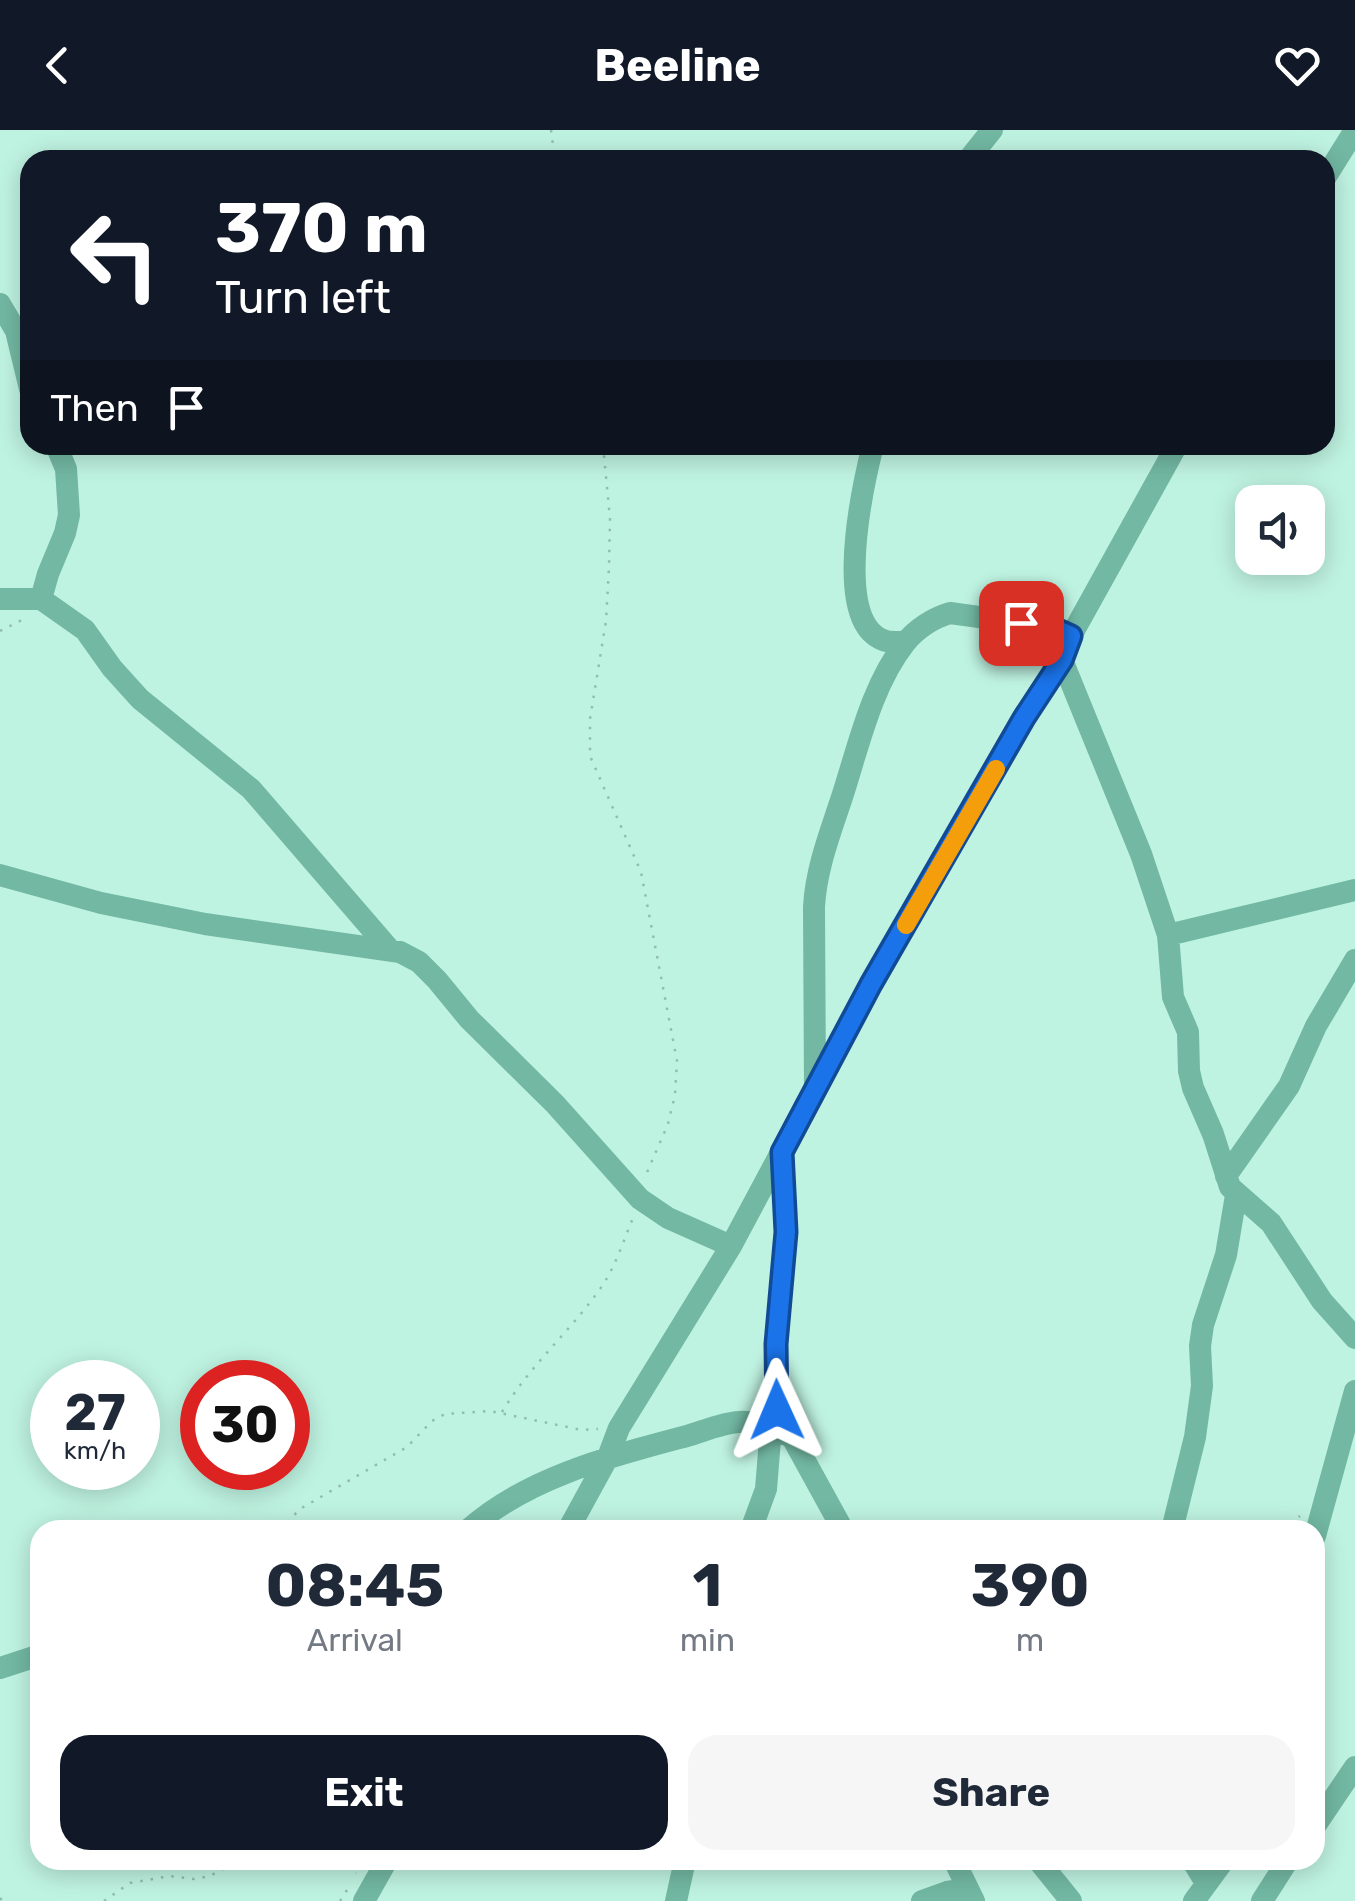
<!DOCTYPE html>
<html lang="en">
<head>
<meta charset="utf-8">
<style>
  :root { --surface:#fff; --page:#f6f6f7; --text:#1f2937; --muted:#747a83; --accent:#111827 }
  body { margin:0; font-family:Rubik,sans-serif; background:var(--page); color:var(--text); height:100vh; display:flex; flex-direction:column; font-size:38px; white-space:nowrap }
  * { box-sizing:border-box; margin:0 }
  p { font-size:32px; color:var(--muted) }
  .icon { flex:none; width:55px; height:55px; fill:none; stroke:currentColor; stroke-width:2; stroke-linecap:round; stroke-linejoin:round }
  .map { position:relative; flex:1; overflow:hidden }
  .details { position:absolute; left:30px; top:1390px; width:1295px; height:350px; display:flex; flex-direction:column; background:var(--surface); border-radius:30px; box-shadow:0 5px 25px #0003 }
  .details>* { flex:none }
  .guide { position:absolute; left:20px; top:20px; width:1315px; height:305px; border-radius:30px; box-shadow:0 5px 25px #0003; background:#111827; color:#fff; overflow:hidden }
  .controls { position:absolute; left:1235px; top:355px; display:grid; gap:20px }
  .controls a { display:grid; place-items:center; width:90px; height:90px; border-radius:20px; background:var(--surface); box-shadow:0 5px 25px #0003; font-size:50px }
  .speed { position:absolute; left:30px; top:1230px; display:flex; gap:20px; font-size:50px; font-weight:700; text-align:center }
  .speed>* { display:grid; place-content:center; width:130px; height:130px; border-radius:50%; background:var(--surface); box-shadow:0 5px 25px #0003; line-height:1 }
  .speed small { font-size:25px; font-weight:400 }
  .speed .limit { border:15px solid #d22; background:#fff; color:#111 }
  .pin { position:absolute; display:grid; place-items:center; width:85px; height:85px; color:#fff; margin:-42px; border-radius:20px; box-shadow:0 5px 15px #0006 }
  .me { position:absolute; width:110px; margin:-55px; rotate:359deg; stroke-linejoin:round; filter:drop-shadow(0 0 8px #0008) }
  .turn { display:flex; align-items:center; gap:35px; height:210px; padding:0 30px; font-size:45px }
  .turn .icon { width:130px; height:130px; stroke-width:2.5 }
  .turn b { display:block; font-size:70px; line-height:85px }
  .then { display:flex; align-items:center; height:95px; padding:0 30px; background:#0003; gap:20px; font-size:38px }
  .eta { display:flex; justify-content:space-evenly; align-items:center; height:170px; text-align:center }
  .eta b { font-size:60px; font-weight:700; line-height:70px }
  .primary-button { display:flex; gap:20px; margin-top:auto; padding:20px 30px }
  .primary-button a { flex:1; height:115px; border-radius:30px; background:var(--accent); color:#fff; font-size:40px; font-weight:700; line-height:115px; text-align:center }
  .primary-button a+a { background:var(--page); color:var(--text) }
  header { display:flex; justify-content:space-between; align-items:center; height:130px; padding:0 30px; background:var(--accent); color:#fff; font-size:45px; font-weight:700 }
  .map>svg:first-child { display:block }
</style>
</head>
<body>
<header><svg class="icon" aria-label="back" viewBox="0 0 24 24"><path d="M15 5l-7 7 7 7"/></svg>Beeline<svg class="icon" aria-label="heart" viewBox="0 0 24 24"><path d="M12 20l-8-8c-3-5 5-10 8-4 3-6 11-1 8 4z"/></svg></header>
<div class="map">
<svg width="1355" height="1771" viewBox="0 0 1355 1771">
  <rect width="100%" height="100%" fill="#bff3e1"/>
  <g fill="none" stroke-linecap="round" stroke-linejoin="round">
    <path stroke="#92bdae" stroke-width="2.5" stroke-dasharray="2.5 8" stroke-linecap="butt" d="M551,0L555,30
      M603,315L610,389L609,437L606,491L590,589V626L641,742L677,931L675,965L668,994L645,1047
      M0,501L24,489
      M502,1282C531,1234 568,1204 600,1159C615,1138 623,1112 633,1088
      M280,1400L300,1379L407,1317L432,1291L445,1284L490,1281L582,1300L598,1299
      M1282,1400L1300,1386
      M339,1730L356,1743
      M0,1768L3,1771
      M104,1771L130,1753L170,1746L194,1749L210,1746L239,1730
      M340,1771L347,1760"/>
    <path stroke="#72b8a2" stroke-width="22" d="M968,30L992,0
      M1325,48L1355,0
      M0,174L16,201L30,259
      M873,315C863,355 823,527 906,511
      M0,469H41L85,500L112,538L140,569L251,659L390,820
      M41,469L48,444L65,403L69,385L66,339L56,315
      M1062,530L1141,724L1168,805L1173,867L1188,902L1189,941L1193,958L1213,1004L1230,1057L1271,1093L1322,1171L1355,1208
      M0,745L101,773L205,794L400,822L419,832L437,850L469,889L555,974L640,1069L668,1088L731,1116
      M1168,805L1355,760
      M815,959L814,777C816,738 831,701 843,664C859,614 872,555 905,513C916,499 933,488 950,483L1051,497L1071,506
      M782,1026L786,1102L777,1214V1280L843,1400
      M1226,1046L1289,956L1316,896L1355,830
      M468,1400C527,1347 612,1326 687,1306C704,1301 722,1293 739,1292C757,1290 775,1299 791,1307
      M568,1400L608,1327L619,1298L731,1116L871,854L1024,588L1062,530L1071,506L1177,315
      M751,1400L766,1359L771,1297
      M1172,1400L1195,1307L1202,1256L1200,1216L1203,1195L1226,1125L1236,1065
      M1315,1406L1355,1261
      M0,1538L40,1525
      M1315,1696L1355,1637
      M954,1730L974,1771
      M1038,1730L1071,1771
      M1192,1730L1206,1753
      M364,1771L387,1730
      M676,1771L685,1730
      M922,1771L947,1762L968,1759
      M1194,1771L1224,1730
      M1262,1771L1288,1730"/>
  </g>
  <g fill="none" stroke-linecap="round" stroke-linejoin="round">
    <g stroke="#114b97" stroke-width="25">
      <path id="route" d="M777,1280L776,1214L786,1102L782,1022L871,854L1024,588L1062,530L1071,506L1051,497L1021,493"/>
    </g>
    <use href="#route" stroke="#1a73e8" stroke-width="18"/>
    <path stroke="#f59e0b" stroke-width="18" d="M906,795L996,639"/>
  </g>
</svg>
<div class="controls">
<a><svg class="icon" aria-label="sound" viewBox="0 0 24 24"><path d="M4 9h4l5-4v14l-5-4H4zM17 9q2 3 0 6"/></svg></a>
</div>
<div class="speed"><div>27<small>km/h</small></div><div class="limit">30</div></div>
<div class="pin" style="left:1021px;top:493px;background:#d93025"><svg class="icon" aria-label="arrive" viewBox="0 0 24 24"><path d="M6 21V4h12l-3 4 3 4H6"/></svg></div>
<svg class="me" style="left:777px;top:1280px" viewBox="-20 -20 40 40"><path d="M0-17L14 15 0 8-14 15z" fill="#1a73e8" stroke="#fff" stroke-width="4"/></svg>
<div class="guide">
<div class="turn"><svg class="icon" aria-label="left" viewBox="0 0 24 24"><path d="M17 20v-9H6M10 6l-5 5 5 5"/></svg><div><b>370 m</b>Turn left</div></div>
<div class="then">Then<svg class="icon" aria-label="arrive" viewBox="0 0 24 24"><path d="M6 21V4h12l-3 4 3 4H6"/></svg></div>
</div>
<section class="details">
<div class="eta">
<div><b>08:45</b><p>Arrival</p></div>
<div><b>1</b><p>min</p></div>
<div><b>390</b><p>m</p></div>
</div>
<div class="primary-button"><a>Exit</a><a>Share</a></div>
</section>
</div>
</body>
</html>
